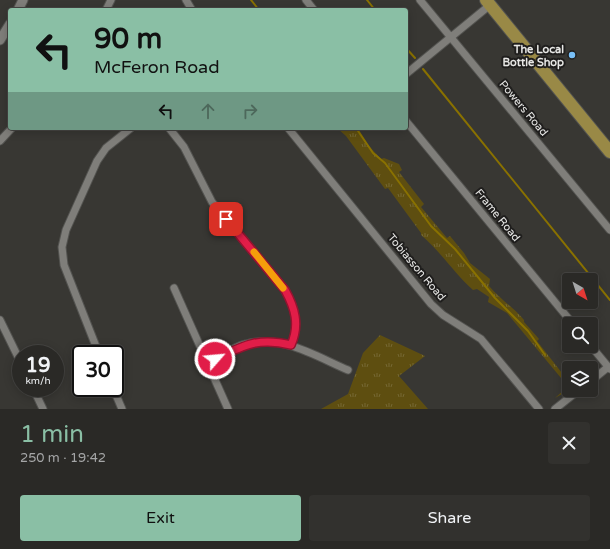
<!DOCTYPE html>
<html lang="en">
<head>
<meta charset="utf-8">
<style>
  :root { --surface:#2a2926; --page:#32312e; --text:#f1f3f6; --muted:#a5a6a7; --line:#464543; --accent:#8abfa5 }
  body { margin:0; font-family:"Varela Round",sans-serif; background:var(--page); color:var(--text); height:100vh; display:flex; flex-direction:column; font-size:15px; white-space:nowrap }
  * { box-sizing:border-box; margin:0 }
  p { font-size:13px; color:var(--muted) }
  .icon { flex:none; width:22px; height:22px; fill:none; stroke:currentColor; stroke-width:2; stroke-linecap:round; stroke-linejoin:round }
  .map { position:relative; height:409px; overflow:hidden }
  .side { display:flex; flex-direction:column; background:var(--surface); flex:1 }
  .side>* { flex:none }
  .hud { position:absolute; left:8px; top:8px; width:400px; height:122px; border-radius:4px; box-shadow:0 2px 10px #0003,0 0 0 1px var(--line); background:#8abfa5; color:#111; overflow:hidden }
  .needle { width:26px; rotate:141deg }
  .controls { position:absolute; left:562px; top:273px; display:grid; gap:8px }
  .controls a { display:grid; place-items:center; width:36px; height:36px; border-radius:4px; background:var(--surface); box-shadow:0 2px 10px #0003,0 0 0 1px var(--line); font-size:20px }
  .speed { position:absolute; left:12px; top:345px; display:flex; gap:8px; font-size:20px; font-weight:700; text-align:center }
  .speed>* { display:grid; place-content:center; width:52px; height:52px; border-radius:50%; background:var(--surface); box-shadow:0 2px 10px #0003,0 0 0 1px var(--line); line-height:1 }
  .speed small { font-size:10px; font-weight:400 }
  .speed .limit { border:2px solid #111; border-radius:6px; background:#fff; color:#111 }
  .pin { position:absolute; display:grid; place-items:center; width:34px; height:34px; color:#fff; margin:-17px; border-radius:8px; box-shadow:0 2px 6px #0006 }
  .me { position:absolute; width:44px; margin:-22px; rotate:63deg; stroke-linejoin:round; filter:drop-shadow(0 0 3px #0008) }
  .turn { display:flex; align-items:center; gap:14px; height:84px; padding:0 20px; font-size:18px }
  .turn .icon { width:52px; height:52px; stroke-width:2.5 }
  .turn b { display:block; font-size:28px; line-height:34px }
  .lanes { display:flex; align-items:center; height:38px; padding:0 20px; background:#0003; justify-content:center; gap:20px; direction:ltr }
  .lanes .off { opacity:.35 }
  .round { display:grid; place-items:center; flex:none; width:42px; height:42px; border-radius:4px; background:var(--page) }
  .summary { display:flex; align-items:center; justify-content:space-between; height:68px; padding:0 20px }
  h1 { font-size:24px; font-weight:600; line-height:30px; color:var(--accent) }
  .action { display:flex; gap:8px; margin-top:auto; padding:8px 20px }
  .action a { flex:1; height:46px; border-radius:4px; background:var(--accent); color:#111; font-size:16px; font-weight:600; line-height:46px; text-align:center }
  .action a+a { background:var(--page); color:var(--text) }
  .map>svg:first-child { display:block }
</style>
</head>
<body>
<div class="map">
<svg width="610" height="409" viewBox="0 0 610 409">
  <defs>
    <pattern id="grass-tufts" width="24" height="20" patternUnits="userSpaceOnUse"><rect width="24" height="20" fill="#5e4e10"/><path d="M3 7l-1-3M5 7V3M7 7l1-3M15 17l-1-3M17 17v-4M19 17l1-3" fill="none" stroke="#756833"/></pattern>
  </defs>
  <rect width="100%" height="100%" fill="#383733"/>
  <path fill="url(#grass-tufts)" d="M337,128H358L368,145L381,159L384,158L399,164L402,170L399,172L424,204L421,207L447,238L450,236L464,253L470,263L490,279L489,286C500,299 514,308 524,320V322L539,339L537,341L569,382V390L555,398L565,389L566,384L507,313L488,302L489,297L477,289L473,290C454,273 441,252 421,235V233L388,188L385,189L346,136Z
    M380,335L425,356L399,376L428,409H321L348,394L363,353Z"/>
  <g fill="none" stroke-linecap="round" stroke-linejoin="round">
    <path stroke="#897100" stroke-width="2" d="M251,0L259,10
      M367,0L375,10
      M406,48L415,58
      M423,69L610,300
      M356,128L373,153L385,163L431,226L455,249L495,298L528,331L545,355"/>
    <g stroke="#535350" stroke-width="9">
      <path id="minor" d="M186,0L192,10
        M306,0L314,10
        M420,0L610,230
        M106,10L111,0
        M406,74L490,5
        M406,121L573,324
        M169,128L184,147L212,202L285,290C295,308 300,325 291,345
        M288,128L431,304L443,315L481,339L539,409
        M0,141L12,128
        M174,288L228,409
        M0,320L21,363
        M591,346L610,369
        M99,354L64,265L62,247L66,230L97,161L106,148L131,128
        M208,363C220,357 233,347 246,344C282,334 317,357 348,370
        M591,381L608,367
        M33,388L43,409
        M113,388L122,409
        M555,409L579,390"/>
    </g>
    <g stroke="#535350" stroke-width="11">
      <path id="tertiary" d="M18,10L23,0
        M0,40L10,24"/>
    </g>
    <g stroke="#535350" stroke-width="14">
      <path id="primary" d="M486,0L610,152"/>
    </g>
    <use href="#minor" stroke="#7f7e7a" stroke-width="7"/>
    <use href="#tertiary" stroke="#7f7e7a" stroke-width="9"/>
    <use href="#primary" stroke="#998946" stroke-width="12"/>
  </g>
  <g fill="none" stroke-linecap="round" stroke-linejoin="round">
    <g stroke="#92132f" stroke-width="10">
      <path id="route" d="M215,359C244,345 259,337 291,345C300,325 295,308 285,290L226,219"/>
    </g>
    <use href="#route" stroke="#e11d48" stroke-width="7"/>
    <path stroke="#f59e0b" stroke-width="7" d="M254,252L283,288"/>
  </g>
  <circle fill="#78bff7" stroke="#1f1e1d" stroke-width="1.5" cx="572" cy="55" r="4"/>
  <g text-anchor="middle" stroke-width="4" stroke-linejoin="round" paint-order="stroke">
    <g font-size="11" font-weight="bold" fill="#e8e8e6" stroke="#1f1e1d" text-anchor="end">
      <text x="564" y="53">The Local<tspan x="564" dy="13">Bottle Shop</tspan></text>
    </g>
    <g font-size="11" fill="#e8e8e6" stroke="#1f1e1d">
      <text transform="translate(524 108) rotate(50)" y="4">Powers Road</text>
      <text transform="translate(498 215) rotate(51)" y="4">Frame Road</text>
      <text transform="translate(417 267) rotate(50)" y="4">Tobiasson Road</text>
    </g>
  </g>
</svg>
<div class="controls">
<a><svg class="needle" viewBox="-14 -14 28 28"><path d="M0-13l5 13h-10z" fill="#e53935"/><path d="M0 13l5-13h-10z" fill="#a5a6a7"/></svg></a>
<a><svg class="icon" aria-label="search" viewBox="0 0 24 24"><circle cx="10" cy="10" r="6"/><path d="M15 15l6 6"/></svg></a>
<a><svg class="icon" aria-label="layers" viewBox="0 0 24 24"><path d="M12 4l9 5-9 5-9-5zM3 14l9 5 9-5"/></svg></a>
</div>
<div class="speed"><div>19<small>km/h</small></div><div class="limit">30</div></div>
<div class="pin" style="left:226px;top:219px;background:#d93025"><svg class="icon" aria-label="arrive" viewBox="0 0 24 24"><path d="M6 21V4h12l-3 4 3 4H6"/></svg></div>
<svg class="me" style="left:215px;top:359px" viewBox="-20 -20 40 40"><circle r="17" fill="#e11d48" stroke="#fff" stroke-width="3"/><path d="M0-11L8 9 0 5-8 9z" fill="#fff"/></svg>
<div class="hud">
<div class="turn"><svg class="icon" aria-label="left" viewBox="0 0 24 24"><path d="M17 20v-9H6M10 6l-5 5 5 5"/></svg><div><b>90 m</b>McFeron Road</div></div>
<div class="lanes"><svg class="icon" aria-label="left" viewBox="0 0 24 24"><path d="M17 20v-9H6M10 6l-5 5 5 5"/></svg><svg class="icon off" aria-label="ahead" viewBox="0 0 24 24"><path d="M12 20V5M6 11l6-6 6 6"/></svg><svg class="icon off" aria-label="right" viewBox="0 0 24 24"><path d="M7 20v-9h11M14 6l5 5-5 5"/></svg></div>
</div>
</div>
<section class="side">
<div class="summary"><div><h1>1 min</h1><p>250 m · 19:42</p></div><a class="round"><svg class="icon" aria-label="close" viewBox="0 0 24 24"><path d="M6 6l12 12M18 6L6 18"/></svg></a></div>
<div class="action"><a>Exit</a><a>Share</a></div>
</section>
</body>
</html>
